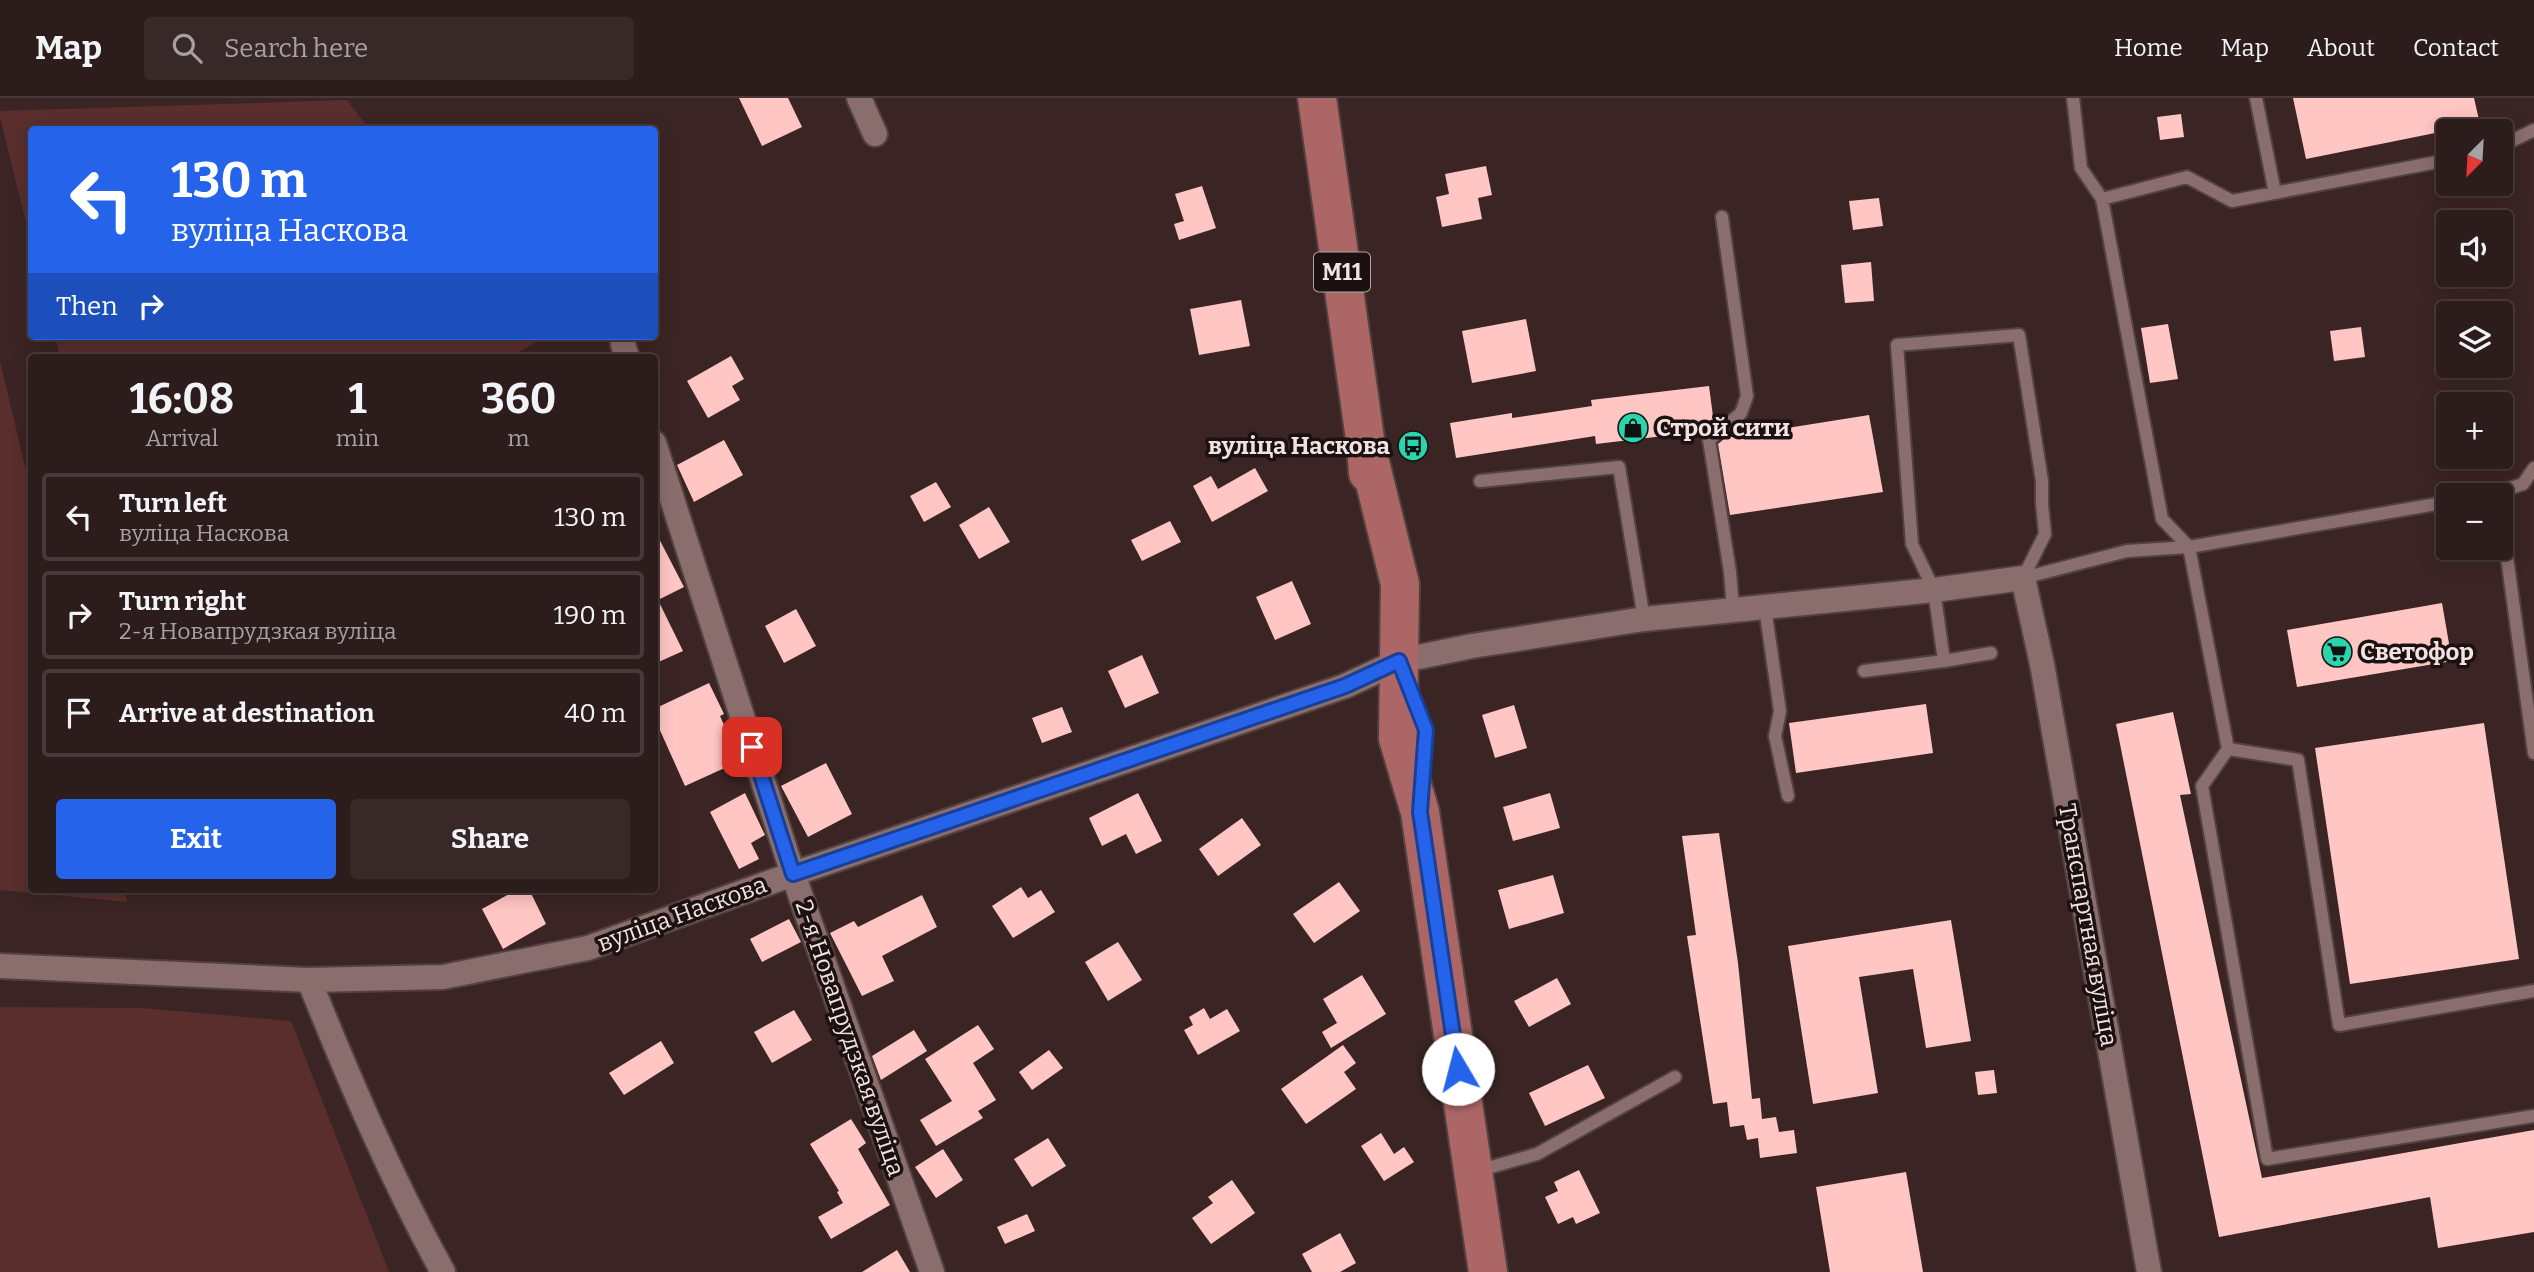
<!DOCTYPE html>
<html lang="en">
<head>
<meta charset="utf-8">
<style>
  :root { --surface:#2c1c1b; --page:#382928; --text:#f1f3f6; --muted:#a6a1a3; --line:#483a3a; --accent:#2563eb }
  body { margin:0; font-family:Bitter,serif; background:var(--page); color:var(--text); height:100vh; display:flex; flex-direction:column; font-size:26px; white-space:nowrap }
  * { box-sizing:border-box; margin:0 }
  p { font-size:23px; color:var(--muted) }
  .icon { flex:none; width:38px; height:38px; fill:none; stroke:currentColor; stroke-width:2; stroke-linecap:round; stroke-linejoin:round }
  .map { position:relative; flex:1; overflow:hidden }
  .side { position:absolute; left:28px; top:256px; width:630px; height:539px; display:flex; flex-direction:column; background:var(--surface); border-radius:7px; box-shadow:0 4px 18px #0003,0 0 0 2px var(--line) }
  .side>* { flex:none }
  .guide { position:absolute; left:28px; top:28px; width:630px; height:214px; border-radius:7px; box-shadow:0 4px 18px #0003,0 0 0 2px var(--line); background:#2563eb; color:#fff; overflow:hidden }
  .needle { width:46px; rotate:204deg }
  .controls { position:absolute; left:2436px; top:21px; display:grid; gap:14px }
  .controls a { display:grid; place-items:center; width:77px; height:77px; border-radius:7px; background:var(--surface); box-shadow:0 4px 18px #0003,0 0 0 2px var(--line); font-size:35px }
  .pin { position:absolute; display:grid; place-items:center; width:60px; height:60px; color:#fff; margin:-30px; border-radius:14px; box-shadow:0 4px 10px #0006 }
  .me { position:absolute; width:77px; margin:-38px; rotate:352deg; stroke-linejoin:round; filter:drop-shadow(0 0 5px #0008) }
  .turn { display:flex; align-items:center; gap:24px; height:147px; padding:0 28px; font-size:32px }
  .turn .icon { width:91px; height:91px; stroke-width:2.5 }
  .turn b { display:block; font-size:49px; line-height:60px }
  .then { display:flex; align-items:center; height:66px; padding:0 28px; background:#0003; gap:14px; font-size:26px }
  .eta { display:flex; justify-content:space-evenly; align-items:center; height:119px; text-align:center }
  .eta b { font-size:42px; font-weight:700; line-height:49px }
  .action { display:flex; gap:14px; margin-top:auto; padding:14px 28px }
  .action a { flex:1; height:80px; border-radius:7px; background:var(--accent); color:#fff; font-size:28px; font-weight:700; line-height:80px; text-align:center }
  .action a+a { background:var(--page); color:var(--text) }
  ul { padding:0; list-style:none }
  li { display:flex; align-items:center; gap:21px; height:88px; margin:0 14px 10px; padding:0 14px; border:4px solid var(--line); border-radius:7px }
  li div { flex:1 }
  li b { display:block; font-size:26px }
  li em { font-style:normal }
  header { display:flex; align-items:center; gap:42px; box-sizing:border-box; height:98px; padding:0 35px; background:var(--surface); border-bottom:2px solid var(--line) }
  header strong { font-size:33px }
  nav { display:flex; gap:38px; margin-inline-start:auto; font-size:24px }
  .search { width:490px; height:63px; background:var(--page); display:flex; align-items:center; gap:18px; box-sizing:border-box; padding:0 24px; border-radius:7px; color:var(--muted); font-size:26px }
  .map>svg:first-child { display:block }
</style>
</head>
<body>
<header>
<strong>Map</strong>
<div class="search"><svg class="icon" aria-label="search" viewBox="0 0 24 24"><circle cx="10" cy="10" r="6"/><path d="M15 15l6 6"/></svg>Search here</div>
<nav><a>Home</a><a>Map</a><a>About</a><a>Contact</a></nav>
</header>
<div class="map">
<svg width="2534" height="1174" viewBox="0 0 2534 1174">
  <rect width="100%" height="100%" fill="#3b2524"/>
  <path fill="#592e2d" d="M347,2L369,31L32,32L31,145L0,19V13Z
    M55,238H547L510,259H60Z
    M0,263L31,394L32,791H124L127,804L0,792Z
    M0,909L141,910L291,923L389,1174H0Z"/>
  <path fill="#ffc6c3" d="M739,0H788L802,29L762,48Z
    M2293,0H2474L2480,26L2306,61Z
    M2181,16L2184,39L2160,42L2157,19Z
    M1486,68L1492,97L1478,100L1482,121L1442,129L1436,99L1449,96L1445,76Z
    M1202,88L1216,130L1179,142L1174,126L1184,123L1175,96Z
    M1879,100L1883,128L1853,132L1849,103Z
    M1871,164L1874,203L1845,205L1841,167Z
    M1241,202L1250,248L1199,257L1190,211Z
    M1526,221L1536,273L1472,285L1462,233Z
    M2168,226L2178,281L2150,285L2141,230Z
    M2361,229L2365,259L2334,263L2330,233Z
    M731,258L744,281L732,288L740,302L708,320L687,283Z
    M1709,288L1714,326L1706,333L1596,346L1595,338L1456,360L1450,325L1512,315V320L1592,308L1591,302Z
    M1869,317L1883,394L1730,417L1718,346L1725,340Z
    M724,342L743,377L694,404L677,367Z
    M1255,370L1268,393L1212,424L1193,388L1211,378L1218,391Z
    M936,384L951,409L924,424L910,398Z
    M989,409L1010,444L979,461L959,427Z
    M1170,423L1181,444L1142,463L1131,442Z
    M654,431L684,489L658,502L683,553L654,566Z
    M1292,483L1311,526L1275,542L1256,499Z
    M2442,505L2452,563L2297,589L2287,532Z
    M796,511L816,548L784,565L765,528Z
    M1142,557L1159,595L1125,610L1108,573Z
    M709,585L724,616L720,618L740,663L685,688L654,619V611Z
    M1926,606L1933,655L1796,675L1789,625Z
    M1514,607L1527,650L1495,660L1482,617Z
    M1062,609L1072,634L1042,645L1032,620Z
    M2173,614L2191,696L2180,697L2262,1080L2534,1032V1134L2438,1150L2430,1099L2219,1139L2116,626Z
    M2484,625L2519,861L2350,886L2315,650Z
    M826,665L852,716L808,739L781,688Z
    M745,695L765,737L751,745L759,761L739,771L710,714Z
    M1138,695L1162,743L1136,756L1126,736L1102,748L1089,720Z
    M1550,695L1560,730L1513,743L1503,709Z
    M1242,720L1261,747L1218,778L1199,751Z
    M1719,735L1738,865L1752,1001L1760,1000L1762,1021L1776,1019L1779,1034L1794,1032L1797,1055L1760,1060L1758,1040L1747,1042L1744,1027L1730,1029L1727,1004L1713,1006L1687,838L1696,837L1682,738Z
    M1553,777L1564,815L1509,831L1498,792Z
    M1339,784L1360,813L1314,845L1293,816Z
    M1021,789L1028,800L1041,792L1055,814L1013,840L992,808Z
    M518,791H529L546,826L503,851L482,811Z
    M922,797L937,829L882,858L894,883L862,898L830,835L854,823L858,829Z
    M789,821L801,844L762,864L750,841Z
    M1951,822L1971,943L1926,950L1913,871L1859,879L1878,995L1813,1006L1788,848Z
    M1118,844L1142,882L1108,903L1085,864Z
    M1362,877L1386,916L1331,950L1322,934L1337,925L1323,901Z
    M1557,880L1571,906L1529,929L1514,903Z
    M1204,910L1210,921L1227,911L1240,933L1198,957L1184,932L1193,927L1189,919Z
    M794,912L812,942L772,965L754,934Z
    M978,927L994,951L973,965L996,1002L978,1013L983,1020L936,1048L920,1022L952,1003L925,961Z
    M914,932L927,953L881,982L872,958Z
    M661,943L674,965L624,997L609,975Z
    M1343,947L1356,965L1344,974L1356,991L1306,1026L1281,991Z
    M1049,952L1063,970L1032,992L1019,974Z
    M1588,967L1605,1000L1545,1028L1529,995Z
    M1994,972L1997,995L1978,997L1975,974Z
    M851,1021L866,1045L858,1051L890,1107L831,1141L818,1119L843,1105L837,1094L839,1093L810,1046Z
    M1381,1035L1394,1056L1404,1049L1414,1064L1384,1083L1361,1048Z
    M1048,1040L1066,1068L1032,1089L1014,1061Z
    M943,1051L963,1082L936,1100L915,1069Z
    M1579,1072L1600,1115L1576,1126L1573,1119L1558,1126L1545,1099L1558,1093L1554,1084Z
    M1906,1074L1923,1174H1830L1816,1089Z
    M1232,1082L1255,1115L1211,1146L1192,1120L1213,1105L1208,1099Z
    M1027,1116L1035,1133L1005,1146L997,1129Z
    M1340,1135L1356,1165L1340,1174H1312L1302,1156Z
    M897,1152L910,1174H862Z"/>
  <g fill="none" stroke-linecap="round" stroke-linejoin="round">
    <g stroke="#534140" stroke-width="16">
      <path id="lane" d="M2073,0L2081,70L2102,101L2162,421L2189,449L2448,404
        M2256,0L2275,95
        M2501,48L2534,32
        M2102,101L2187,79L2232,103L2448,62
        M1722,119L1747,298L1741,315L1709,342L1730,474L1733,510
        M1480,383L1619,369L1644,521
        M2489,397L2523,386L2534,370
        M2501,416L2534,655
        M2023,480L2127,453L2189,449L2228,651L2298,662L2339,927L2534,893
        M1765,510L1780,613L1775,638L1788,698
        M1944,563L1991,555
        M1864,573L1944,563L1934,492L1912,446L1897,247L2019,237L2042,383V406L2045,436L2023,480
        M2228,651L2202,688L2267,1061L2534,1018
        M1477,1073L1537,1056L1675,979"/>
    </g>
    <g stroke="#534140" stroke-width="28">
      <path id="street" d="M859,0L875,36
        M623,246L627,259
        M654,345L793,776L932,1174
        M0,868L309,882L443,879L588,850L793,776L1345,588L1399,563L1472,548L1644,521L1934,492L2023,480L2042,566L2149,1174
        M309,882C349,981 391,1080 443,1174"/>
    </g>
    <g stroke="#534140" stroke-width="42">
      <path id="primary" d="M1317,0L1366,348L1368,375
        M1366,348L1400,486L1398,640L1420,714L1488,1174"/>
    </g>
    <use href="#lane" stroke="#896e6d" stroke-width="12"/>
    <use href="#street" stroke="#896e6d" stroke-width="24"/>
    <use href="#primary" stroke="#ac6665" stroke-width="38"/>
  </g>
  <g fill="none" stroke-linecap="round" stroke-linejoin="round">
    <g stroke="#184099" stroke-width="18">
      <path id="route" d="M752,649L793,776L1345,588L1399,563L1426,632L1420,714L1458,971"/>
    </g>
    <use href="#route" stroke="#2563eb" stroke-width="12"/>
  </g>
  <defs>
    <g id="shop-disc" transform="scale(1.575)"><circle r="9.5" fill="#28d5ad" stroke="#1b1111"/><path d="M-5-2.5h2.3a2.7 3.5 0 0 1 5.4 0H5L5.5 6h-11ZM-1.5-2.5h3a1.5 2.3 0 0 0-3 0Z" fill="#111"/></g>
    <g id="bus-disc" transform="scale(1.575)"><circle r="9.5" fill="#28d5ad" stroke="#1b1111"/><path d="M-5-6H5V4H4V6H2V4H-2V6H-4V4H-5ZM-3.5-4V0h7V-4ZM-3.5 1.2v1.5H-2V1.2ZM2 1.2v1.5H3.5V1.2Z" fill="#111"/></g>
    <g id="supermarket-disc" transform="scale(1.575)"><circle r="9.5" fill="#28d5ad" stroke="#1b1111"/><path d="M-6-5.5h2.5l.6 2H6L4.5 2H-2.5L-4.4-4H-6ZM-1.5 3.2a1.3 1.3 0 1 0 .1 0ZM3 3.2a1.3 1.3 0 1 0 .1 0Z" fill="#111"/></g>
  </defs>
  <g fill-rule="evenodd">
    <use href="#shop-disc" x="1633" y="330"/>
    <use href="#bus-disc" x="1413" y="348"/>
    <use href="#supermarket-disc" x="2337" y="554"/>
  </g>
  <g text-anchor="middle" stroke-width="7" stroke-linejoin="round" paint-order="stroke">
    <rect fill="#1b1111" stroke="#b2a4a3" stroke-width="2" x="1314" y="154.5" width="56" height="39" rx="5"/>
    <g font-size="23" font-weight="bold" fill="#f2e3e2">
      <text x="1342" y="182">М11</text>
    </g>
    <g font-size="24" font-weight="bold" fill="#f2e3e2" stroke="#1b1111" text-anchor="start">
      <text x="1656" y="338">Строй сити</text>
      <text x="1390" y="356" text-anchor="end">вуліца Наскова</text>
      <text x="2360" y="562">Светофор</text>
    </g>
    <g font-size="24" fill="#f2e3e2" stroke="#1b1111">
      <text transform="translate(682 816) rotate(-20)" y="8">вуліца Наскова</text>
      <text transform="translate(2088 827) rotate(80)" y="8">Транспартная вуліца</text>
      <text transform="translate(850 940) rotate(71)" y="8">2-я Новапрудзкая вуліца</text>
    </g>
  </g>
</svg>
<div class="controls">
<a><svg class="needle" viewBox="-14 -14 28 28"><path d="M0-13l5 13h-10z" fill="#e53935"/><path d="M0 13l5-13h-10z" fill="#a6a1a3"/></svg></a>
<a><svg class="icon" aria-label="sound" viewBox="0 0 24 24"><path d="M4 9h4l5-4v14l-5-4H4zM17 9q2 3 0 6"/></svg></a>
<a><svg class="icon" aria-label="layers" viewBox="0 0 24 24"><path d="M12 4l9 5-9 5-9-5zM3 14l9 5 9-5"/></svg></a>
<a>+</a>
<a>−</a>
</div>
<div class="pin" style="left:752px;top:649px;background:#d93025"><svg class="icon" aria-label="arrive" viewBox="0 0 24 24"><path d="M6 21V4h12l-3 4 3 4H6"/></svg></div>
<svg class="me" style="left:1458px;top:971px" viewBox="-20 -20 40 40"><circle r="19" fill="#fff"/><path d="M0-13L10 11 0 6-10 11z" fill="#2563eb"/></svg>
<div class="guide">
<div class="turn"><svg class="icon" aria-label="left" viewBox="0 0 24 24"><path d="M17 20v-9H6M10 6l-5 5 5 5"/></svg><div><b>130 m</b>вуліца Наскова</div></div>
<div class="then">Then<svg class="icon" aria-label="right" viewBox="0 0 24 24"><path d="M7 20v-9h11M14 6l5 5-5 5"/></svg></div>
</div>
<section class="side">
<div class="eta">
<div><b>16:08</b><p>Arrival</p></div>
<div><b>1</b><p>min</p></div>
<div><b>360</b><p>m</p></div>
</div>
<ul>
<li><svg class="icon" aria-label="left" viewBox="0 0 24 24"><path d="M17 20v-9H6M10 6l-5 5 5 5"/></svg><div><b>Turn left</b><p>вуліца Наскова</p></div><em>130 m</em></li>
<li><svg class="icon" aria-label="right" viewBox="0 0 24 24"><path d="M7 20v-9h11M14 6l5 5-5 5"/></svg><div><b>Turn right</b><p>2-я Новапрудзкая вуліца</p></div><em>190 m</em></li>
<li><svg class="icon" aria-label="arrive" viewBox="0 0 24 24"><path d="M6 21V4h12l-3 4 3 4H6"/></svg><div><b>Arrive at destination</b></div><em>40 m</em></li>
</ul>
<div class="action"><a>Exit</a><a>Share</a></div>
</section>
</div>
</body>
</html>
